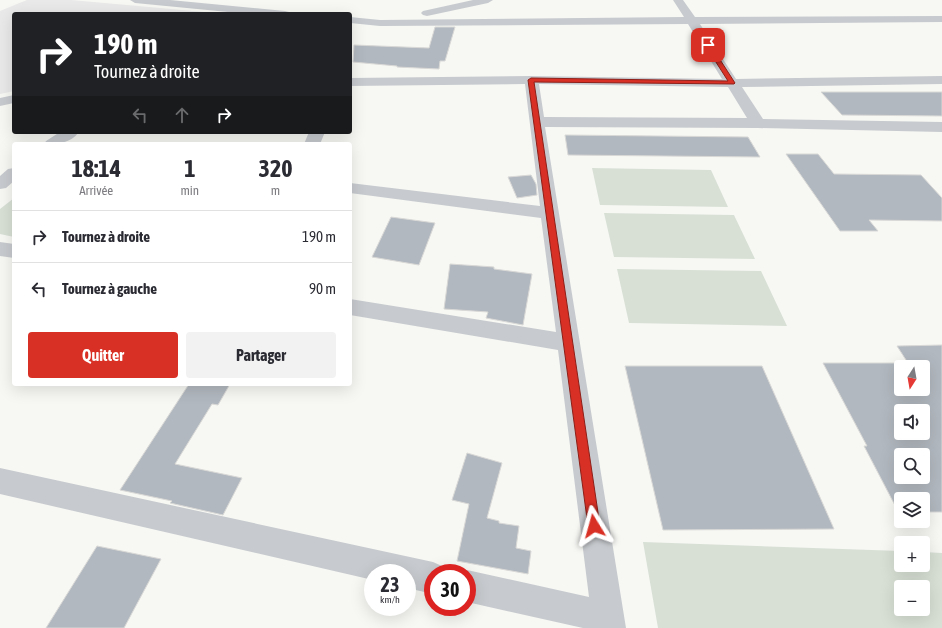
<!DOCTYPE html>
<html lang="fr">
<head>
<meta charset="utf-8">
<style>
  :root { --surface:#fff; --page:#f2f2f3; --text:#2b2b33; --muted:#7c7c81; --line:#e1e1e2; --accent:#d93025 }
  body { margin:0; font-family:"Asap Condensed",sans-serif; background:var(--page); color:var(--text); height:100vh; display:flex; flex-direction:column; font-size:15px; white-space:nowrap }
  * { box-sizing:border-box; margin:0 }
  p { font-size:13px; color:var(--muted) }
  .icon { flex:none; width:22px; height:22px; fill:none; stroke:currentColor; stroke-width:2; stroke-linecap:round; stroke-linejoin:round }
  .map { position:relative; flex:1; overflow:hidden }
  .side { position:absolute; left:12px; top:142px; width:340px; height:244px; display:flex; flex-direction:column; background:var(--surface); border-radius:4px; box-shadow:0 4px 16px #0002 }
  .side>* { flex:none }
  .guide { position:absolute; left:12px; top:12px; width:340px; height:122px; border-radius:4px; box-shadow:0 4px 16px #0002; background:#202124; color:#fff; overflow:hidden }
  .needle { width:26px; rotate:191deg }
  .tools { position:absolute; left:894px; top:360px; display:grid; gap:8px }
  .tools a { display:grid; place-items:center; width:36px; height:36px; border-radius:4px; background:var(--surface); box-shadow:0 4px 16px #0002; font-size:20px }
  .speed { position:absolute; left:364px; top:564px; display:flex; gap:8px; font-size:20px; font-weight:700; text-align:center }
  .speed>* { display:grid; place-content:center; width:52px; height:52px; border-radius:50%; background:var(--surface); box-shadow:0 4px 16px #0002; line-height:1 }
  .speed small { font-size:10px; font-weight:400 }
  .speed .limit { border:6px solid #d22; background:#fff; color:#111 }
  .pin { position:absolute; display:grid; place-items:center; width:34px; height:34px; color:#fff; margin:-17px; border-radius:8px; box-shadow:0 2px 6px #0006 }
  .me { position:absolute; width:44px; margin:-22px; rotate:352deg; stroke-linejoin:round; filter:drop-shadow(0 0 3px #0008) }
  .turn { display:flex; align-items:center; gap:14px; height:84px; padding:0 16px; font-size:18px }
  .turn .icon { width:52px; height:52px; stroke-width:2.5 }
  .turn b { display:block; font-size:28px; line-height:34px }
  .lanes { display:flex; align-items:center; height:38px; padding:0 16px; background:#0003; justify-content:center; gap:20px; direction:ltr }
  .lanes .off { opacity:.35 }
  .eta { display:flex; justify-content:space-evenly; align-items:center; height:68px; text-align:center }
  .eta b { font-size:24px; font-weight:700; line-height:28px }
  .primary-button { display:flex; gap:8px; margin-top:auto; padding:8px 16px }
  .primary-button a { flex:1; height:46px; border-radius:4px; background:var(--accent); color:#fff; font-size:16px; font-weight:700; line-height:46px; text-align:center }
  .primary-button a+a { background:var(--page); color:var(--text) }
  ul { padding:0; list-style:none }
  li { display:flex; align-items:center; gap:12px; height:52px; padding:0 16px; border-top:1px solid var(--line) }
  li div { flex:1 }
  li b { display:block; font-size:15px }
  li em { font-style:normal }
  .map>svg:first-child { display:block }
</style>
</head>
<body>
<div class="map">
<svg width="942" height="628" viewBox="0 0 942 628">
  <rect width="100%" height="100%" fill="#f7f8f4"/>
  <path fill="#e8e9e8" d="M27,0H71L204,12L203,14H14V91L0,94V11Z"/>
  <path fill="#d8e0d5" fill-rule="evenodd" d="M592,168L711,170L728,207L600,205Z
    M14,198V237L0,234V209Z
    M604,213L734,215L755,259L614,257Z
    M617,269L761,271L787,326L629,323Z
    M643,542L901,551V565H923V552L942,553V628H658ZM901,587H923V609H901Z"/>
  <path fill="#b2b8bf" stroke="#d9d9d7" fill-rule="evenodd" d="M435,27H455L445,61H440L439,69L397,67V66L353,62L354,45L429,48Z
    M821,92H942V116L842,115Z
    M565,135L748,137L760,157L568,155Z
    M786,154H818L834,174L921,175L942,198V221L869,220L878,231H840Z
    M531,175L536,184L537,195L517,198L508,177Z
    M391,217L435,223L419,265L372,257Z
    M450,264L494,267V269L532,274L523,325L486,318L488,312L444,309Z
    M942,345V512H923V499H901V513H899L864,446H867L823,363H908L897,346ZM901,367H923V389H901ZM901,411H923V433H901ZM901,455H923V477H901Z
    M625,366H762L834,529L663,530Z
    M189,384H230L218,405L212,404L175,464L242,478L223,515L170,503L172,501L120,490Z
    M467,453L502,463L487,518L499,521V523L519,526L516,548L531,551L528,574L457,561L469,504L452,500Z
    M97,546L161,559L124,628H46Z"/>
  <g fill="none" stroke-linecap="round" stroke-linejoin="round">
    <path fill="#c7cace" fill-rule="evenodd" d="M130,0H170L285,11L289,12L291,14H249L135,3Z
      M473,0H493L488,3L427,16L423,15L421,13L423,11Z
      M673,0H683L695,17L942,16V22L700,24L736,79L942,76V84L742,87L763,119L942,122V132L758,128L545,127L626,628H583L467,602V573H460L467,570L589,597L558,350L350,315V299L556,332L541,218L350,193V183L540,206L525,84L350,86V78L531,76L722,79L688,24L380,26L350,23V17L380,20L684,17ZM539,84L728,87L747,118L544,117Z
      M14,95V103L0,106V98Z
      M60,132H79C70,144 57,144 44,144L46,141Z
      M309,132H325L320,144H304Z
      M14,168V181L6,188L0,189V176L8,169Z
      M0,242L14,244V258L0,256Z
      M0,468L433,562L444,567L447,573H433V594L407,588V573H373V580L0,494Z"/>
  </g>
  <path fill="#d93025" stroke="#8d1f18" d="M706,44H710L735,83L734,84L534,82L600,526L598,530L594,532L590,530L588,526L528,80L531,78L728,81L705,45Z"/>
</svg>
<div class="tools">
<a><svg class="needle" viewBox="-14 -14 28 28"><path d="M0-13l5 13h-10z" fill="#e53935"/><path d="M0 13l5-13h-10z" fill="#7c7c81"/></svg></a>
<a><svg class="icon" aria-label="sound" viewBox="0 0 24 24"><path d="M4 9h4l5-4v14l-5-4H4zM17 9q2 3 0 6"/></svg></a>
<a><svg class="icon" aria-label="search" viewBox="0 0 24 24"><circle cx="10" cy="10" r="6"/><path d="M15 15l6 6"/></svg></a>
<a><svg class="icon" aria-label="layers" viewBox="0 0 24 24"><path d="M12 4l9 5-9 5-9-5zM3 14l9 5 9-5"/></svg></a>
<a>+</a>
<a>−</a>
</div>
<div class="speed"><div>23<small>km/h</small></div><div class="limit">30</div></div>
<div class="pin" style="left:708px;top:45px;background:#d93025"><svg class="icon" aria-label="arrive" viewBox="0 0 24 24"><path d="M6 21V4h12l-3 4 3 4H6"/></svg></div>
<svg class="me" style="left:594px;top:526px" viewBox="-20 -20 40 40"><path d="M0-17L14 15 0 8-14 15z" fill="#d93025" stroke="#fff" stroke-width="4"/></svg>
<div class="guide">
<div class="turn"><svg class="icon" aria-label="right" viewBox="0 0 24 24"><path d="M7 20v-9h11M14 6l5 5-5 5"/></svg><div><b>190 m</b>Tournez à droite</div></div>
<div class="lanes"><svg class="icon off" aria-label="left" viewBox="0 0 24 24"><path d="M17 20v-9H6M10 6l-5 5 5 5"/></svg><svg class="icon off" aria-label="ahead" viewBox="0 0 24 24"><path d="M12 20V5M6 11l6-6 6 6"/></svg><svg class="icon" aria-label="right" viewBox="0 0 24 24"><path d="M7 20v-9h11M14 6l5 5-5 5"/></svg></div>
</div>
<section class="side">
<div class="eta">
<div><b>18:14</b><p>Arrivée</p></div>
<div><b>1</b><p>min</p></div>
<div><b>320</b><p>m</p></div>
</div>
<ul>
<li><svg class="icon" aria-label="right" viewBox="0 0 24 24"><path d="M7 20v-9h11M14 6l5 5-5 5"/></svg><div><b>Tournez à droite</b></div><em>190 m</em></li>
<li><svg class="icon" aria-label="left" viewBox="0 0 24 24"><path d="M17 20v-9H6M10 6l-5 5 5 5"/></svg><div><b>Tournez à gauche</b></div><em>90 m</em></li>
</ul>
<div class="primary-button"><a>Quitter</a><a>Partager</a></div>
</section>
</div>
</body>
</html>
